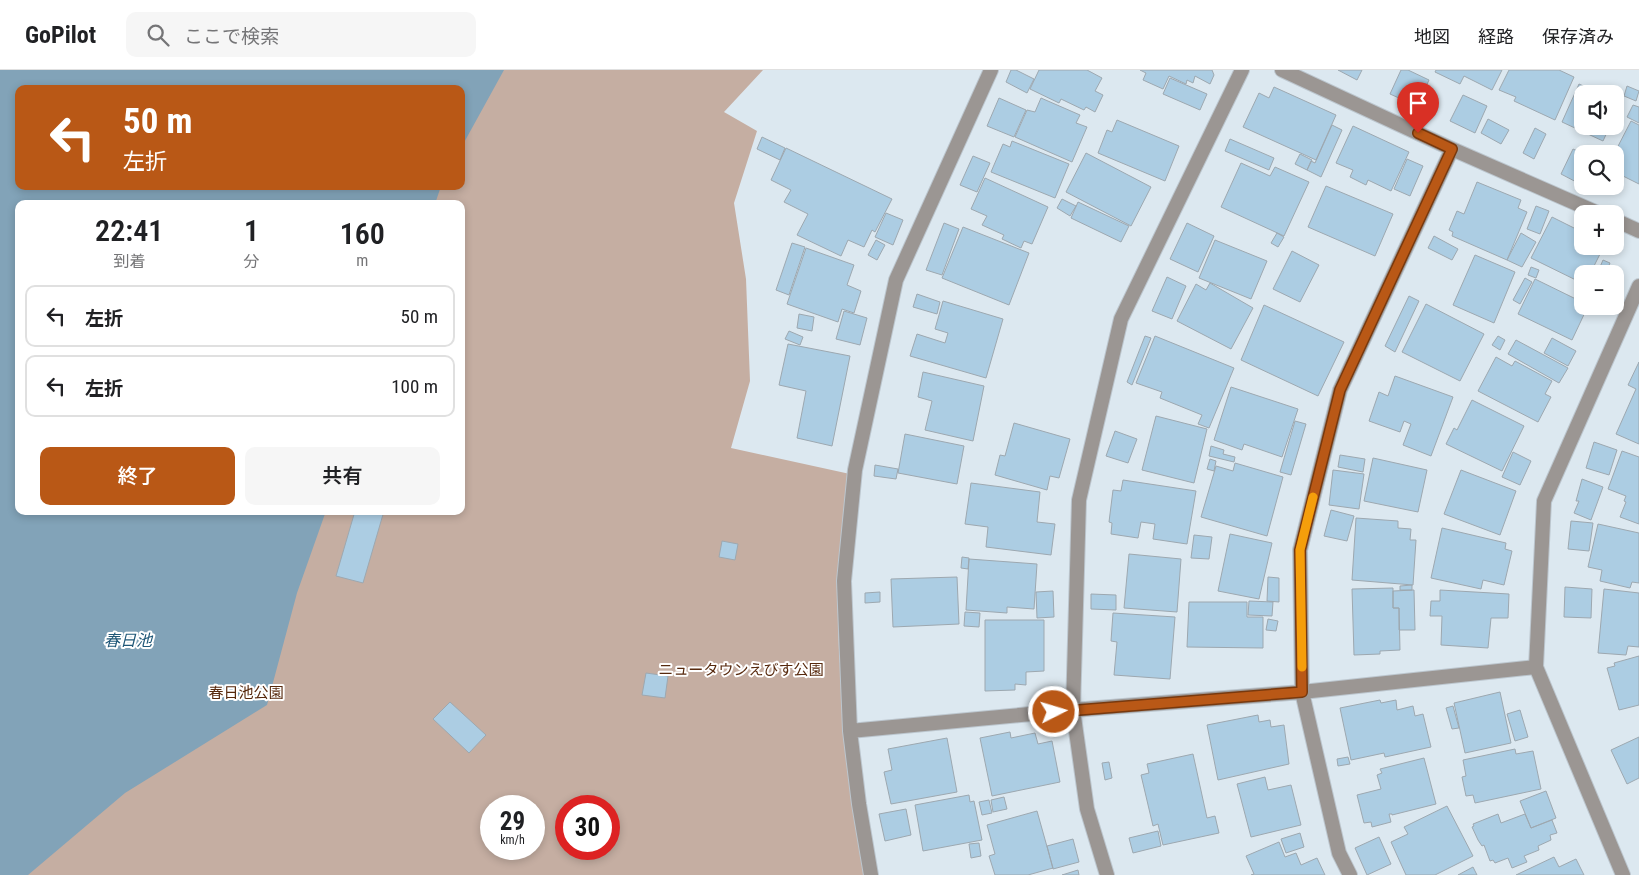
<!DOCTYPE html>
<html lang="ja">
<head>
<meta charset="utf-8">
<style>
  :root { --surface:#fff; --page:#f6f6f6; --text:#202124; --muted:#757577; --line:#e0e0e0; --accent:#b95816 }
  body { margin:0; font-family:"Roboto Condensed","Noto Sans JP",sans-serif; background:var(--page); color:var(--text); height:100vh; display:flex; flex-direction:column; font-size:19px; white-space:nowrap }
  * { box-sizing:border-box; margin:0 }
  p { font-size:16px; color:var(--muted) }
  .icon { flex:none; width:28px; height:28px; fill:none; stroke:currentColor; stroke-width:2; stroke-linecap:round; stroke-linejoin:round }
  .map { position:relative; flex:1; overflow:hidden }
  .sheet { position:absolute; left:15px; top:130px; width:450px; height:315px; display:flex; flex-direction:column; background:var(--surface); border-radius:10px; box-shadow:0 2px 8px #0003 }
  .sheet>* { flex:none }
  .guide { position:absolute; left:15px; top:15px; width:450px; height:105px; border-radius:10px; box-shadow:0 2px 8px #0003; background:#b95816; color:#fff; overflow:hidden }
  .fabs { position:absolute; left:1574px; top:15px; display:grid; gap:10px }
  .fabs a { display:grid; place-items:center; width:50px; height:50px; border-radius:10px; background:var(--surface); box-shadow:0 2px 8px #0003; font-size:25px }
  .speed { position:absolute; left:480px; top:725px; display:flex; gap:10px; font-size:25px; font-weight:700; text-align:center }
  .speed>* { display:grid; place-content:center; width:65px; height:65px; border-radius:50%; background:var(--surface); box-shadow:0 2px 8px #0003; line-height:1 }
  .speed small { font-size:12px; font-weight:400 }
  .speed .limit { border:8px solid #d22; background:#fff; color:#111 }
  .pin { position:absolute; display:grid; place-items:center; width:42px; height:42px; color:#fff; margin:-51px -21px; border-radius:50% 50% 50% 0; rotate:-45deg; box-shadow:0 0 5px #0007 }
  .pin .icon { rotate:45deg }
  .me { position:absolute; width:55px; margin:-28px; rotate:85deg; stroke-linejoin:round; filter:drop-shadow(0 0 4px #0008) }
  .turn { display:flex; align-items:center; gap:18px; height:105px; padding:0 25px; font-size:22px }
  .turn .icon { width:65px; height:65px; stroke-width:2.5 }
  .turn b { display:block; font-size:35px; line-height:42px }
  .eta { display:flex; justify-content:space-evenly; align-items:center; height:85px; text-align:center }
  .eta b { font-size:30px; font-weight:600; line-height:35px }
  .button { display:flex; gap:10px; margin-top:auto; padding:10px 25px }
  .button a { flex:1; height:58px; border-radius:10px; background:var(--accent); color:#fff; font-size:20px; font-weight:600; line-height:58px; text-align:center }
  .button a+a { background:var(--page); color:var(--text) }
  ul { padding:0; list-style:none }
  li { display:flex; align-items:center; gap:15px; height:62px; margin:0 10px 8px; padding:0 15px; border:2px solid var(--line); border-radius:10px }
  li div { flex:1 }
  li b { display:block; font-size:19px }
  li em { font-style:normal }
  header { display:flex; align-items:center; gap:30px; box-sizing:border-box; height:70px; padding:0 25px; background:var(--surface); border-bottom:1px solid var(--line) }
  header strong { font-size:24px }
  nav { display:flex; gap:28px; margin-inline-start:auto; font-size:18px }
  .search { width:350px; height:45px; background:var(--page); display:flex; align-items:center; gap:12px; box-sizing:border-box; padding:0 18px; border-radius:10px; color:var(--muted); font-size:19px }
  .map>svg:first-child { display:block }
</style>
</head>
<body>
<header>
<strong>GoPilot</strong>
<div class="search"><svg class="icon" aria-label="search" viewBox="0 0 24 24"><circle cx="10" cy="10" r="6"/><path d="M15 15l6 6"/></svg>ここで検索</div>
<nav><a>地図</a><a>経路</a><a>保存済み</a></nav>
</header>
<div class="map">
<svg width="1639" height="805" viewBox="0 0 1639 805">
  <rect width="100%" height="100%" fill="#dce8f0"/>
  <path fill="#c5aea2" fill-rule="evenodd" d="M0,0H763L724,42L757,61L734,133L746,209L750,311L731,378L850,404L837,510L839,580L845,662L866,805H0ZM19,19H461V116H19ZM19,134H461V441H19ZM491,736H534V779H491ZM566,736H609V779H566Z"/>
  <path fill="#82a3b8" d="M0,0H504L461,78V19H19V116H441L435,134H19V441H326L297,523L267,635L125,723L28,805H0Z"/>
  <path fill="#accde3" stroke="#9da8b0" d="M1011,0H1016L1034,9L1027,23L1006,12Z
    M1039,0H1087L1102,8L1095,21L1103,25L1095,42L1086,37L1084,40L1061,29L1059,33L1030,19Z
    M1140,0H1212L1214,5L1210,14L1195,6L1193,13L1187,10L1186,14L1169,6L1163,19L1143,10L1146,3Z
    M1338,0H1362L1357,10Z
    M1401,0H1408L1429,10L1417,36L1390,24Z
    M1436,0H1502L1492,20L1464,6L1460,14L1435,2Z
    M1509,0H1559L1574,7L1555,50L1514,31L1516,27L1499,20Z
    M1170,8L1207,24L1200,40L1163,24Z
    M1579,14L1601,24H1582V56H1610L1603,71L1562,52Z
    M1627,16L1639,21L1636,31L1624,26Z
    M1274,17L1336,45L1316,90L1243,57L1259,23L1269,28Z
    M1463,25L1487,36L1475,63L1450,51Z
    M999,28L1026,40L1014,67L987,56Z
    M1041,28L1080,45L1076,53L1087,57L1072,92L1015,67L1027,40L1035,42Z
    M1615,30L1621,33L1615,45Z
    M1633,35L1639,37V53L1627,47Z
    M1488,49L1509,60L1501,74L1481,63Z
    M1117,50L1179,76L1165,111L1098,83L1107,60L1112,62Z
    M1631,51L1639,55V114L1615,102L1614,84Z
    M1332,55L1342,60L1321,107L1307,100L1311,91L1315,93Z
    M1353,56L1409,82L1391,121L1368,110L1366,115L1350,107L1353,100L1336,93Z
    M1535,58L1546,64L1534,89L1523,83Z
    M762,67L785,78L780,90L757,79Z
    M1230,69L1274,88L1269,100L1225,81Z
    M1012,71L1069,94L1055,128L991,102L1003,74L1010,77Z
    M786,78L892,129L875,162L872,160L864,177L848,170L841,186L797,165L808,144L784,132L791,120L771,110Z
    M1573,79L1584,84H1582V115L1561,104Z
    M1086,83L1151,117L1131,156L1066,122Z
    M1300,84L1312,90L1307,100L1295,94Z
    M973,86L990,93L977,122L960,115Z
    M1407,89L1423,96L1410,126L1394,119Z
    M1241,93L1270,106L1275,97L1309,112L1284,166L1221,137Z
    M985,108L1048,137L1032,174L1024,171L1021,178L1002,169L1004,165L982,155L987,146L971,139Z
    M1477,112L1521,130L1518,138L1527,142L1507,190L1452,166L1453,162L1449,160L1457,141L1464,144Z
    M1326,116L1393,144L1375,186L1308,157Z
    M1062,129L1076,136L1070,146L1057,138Z
    M1078,132L1129,156L1121,172L1071,148Z
    M1536,136L1549,141L1540,164L1527,159Z
    M886,143L903,150L893,175L875,167Z
    M1552,147L1582,162V176H1604L1590,204H1582V213L1531,188Z
    M944,153L959,159L942,205L926,200Z
    M1187,153L1214,166L1198,202L1170,189Z
    M963,157L1029,183L1009,235L942,208Z
    M1277,163L1284,167L1278,177L1271,173Z
    M1521,163L1536,172L1522,197L1507,190Z
    M1434,166L1458,179L1452,190L1428,178Z
    M876,170L885,175L877,190L868,185Z
    M1215,170L1267,191L1251,229L1199,208Z
    M792,173L805,177L789,225L776,220Z
    M806,178L854,195L847,215L861,221L854,243L842,239L838,252L787,234Z
    M1292,181L1319,195L1300,232L1273,219Z
    M1475,185L1515,202L1494,253L1453,235Z
    M1603,190L1610,193L1605,204H1597Z
    M1531,197L1539,200L1536,208L1528,205Z
    M1167,207L1186,216L1172,249L1152,241Z
    M1525,208L1532,212L1520,234L1513,230Z
    M1535,209L1582,232V236H1588L1572,270L1518,244Z
    M1210,213L1253,238L1231,279L1177,251L1196,214L1206,220Z
    M917,224L940,232L937,244L913,237Z
    M1409,226L1419,231L1395,282L1385,276Z
    M943,231L1003,249L986,308L910,286L917,264L945,273L948,263L935,259Z
    M1426,234L1484,264L1460,311L1402,282Z
    M1264,235L1344,272L1318,326L1241,290Z
    M844,241L867,248L860,275L836,269Z
    M799,244L814,247L812,261L797,258Z
    M789,261L803,267L800,275L785,269Z
    M1145,266L1151,268L1132,315L1127,312Z
    M1155,266L1234,298L1209,358L1198,354L1202,345L1160,328L1162,322L1136,313Z
    M1498,266L1505,270L1500,280L1492,275Z
    M1552,268L1576,281L1568,296L1544,283Z
    M1516,270L1568,298L1559,313L1508,284Z
    M788,274L850,286L832,376L797,368L806,321L779,315Z
    M1496,287L1512,296L1515,291L1552,311L1545,324L1551,327L1538,352L1478,321Z
    M1639,292V374L1616,364L1636,319L1628,315Z
    M923,302L984,316L973,371L925,360L932,331L918,327Z
    M1395,306L1453,327L1431,386L1403,375L1411,354L1404,351L1400,362L1369,351L1379,322L1388,326Z
    M1231,317L1298,339L1282,387L1244,374L1242,380L1214,370Z
    M1472,330L1524,356L1502,401L1446,374L1454,358L1457,360Z
    M1156,346L1207,359L1194,413L1142,400Z
    M1295,351L1306,354L1291,405L1280,402Z
    M1014,353L1070,369L1059,408L1050,406L1047,420L995,405L1000,385L1005,386Z
    M1115,361L1137,369L1128,393L1106,386Z
    M905,364L964,376L957,414L898,403Z
    M1594,372L1617,380L1609,405L1586,398Z
    M1211,376L1224,380L1223,384L1235,387L1234,392L1209,386Z
    M1622,381L1639,387V454L1620,447L1626,432L1624,431L1626,426L1608,419Z
    M1513,382L1531,391L1520,415L1502,407Z
    M1340,385L1365,389L1363,402L1338,397Z
    M1373,388L1427,400L1418,442L1364,431Z
    M1210,389L1216,391L1214,401L1207,399Z
    M1235,393L1283,407L1267,466L1201,447L1216,396L1233,401Z
    M875,395L898,399L896,409L874,406Z
    M1333,400L1364,404L1359,439L1329,435Z
    M1461,400L1516,421L1500,465L1444,444Z
    M1582,409L1603,417L1591,450L1574,443L1579,431H1576Z
    M1123,410L1196,421L1187,474L1153,469L1155,454L1141,452L1138,468L1111,464L1112,453L1109,452L1113,420L1121,421Z
    M971,413L1040,422L1037,452L1055,454L1051,485L986,477L988,457L965,454Z
    M1331,440L1354,446L1347,471L1324,466Z
    M355,441H384L363,513L336,506Z
    M1356,448L1398,451V458L1411,459L1410,470H1416L1413,515L1352,510Z
    M1571,451L1593,453L1589,481L1568,479Z
    M1598,454L1639,463V513L1632,512L1630,518L1600,511L1602,500L1588,497Z
    M1442,458L1506,473L1505,479L1512,481L1504,515L1483,510L1481,519L1431,508Z
    M1230,464L1272,473L1259,529L1218,521Z
    M1194,465L1212,467L1209,489L1191,488Z
    M722,471L738,474L735,490L719,487Z
    M1129,484L1181,489L1177,542L1124,538Z
    M962,487L969,488L968,499L961,498Z
    M969,489L1037,494L1034,539L1007,537V543L966,540Z
    M957,507L959,554L893,557L891,509Z
    M1268,507L1279,508V532L1267,531Z
    M1412,515V520H1400V516Z
    M1565,517L1592,519L1591,548L1564,547Z
    M1393,518V538H1399L1400,580L1380,581V584L1354,585L1352,519Z
    M1604,519L1639,523V577L1628,576L1626,585L1598,583Z
    M1414,520L1415,560H1399V538H1393V521Z
    M1440,520L1509,524L1508,548H1491L1488,578L1441,575L1442,546H1430L1431,531H1440Z
    M1053,521L1054,547L1037,548L1036,522Z
    M880,522V532L865,533V523Z
    M1091,524L1116,525V540L1091,539Z
    M1249,531L1273,532L1272,546L1248,545Z
    M1189,532H1247V547H1263V578L1187,577Z
    M965,542L980,543L979,557L964,556Z
    M1113,543L1175,547L1170,609L1114,605L1117,572L1111,571Z
    M1268,549L1278,551L1276,561L1266,560Z
    M985,550H1044V601L1026,602V615L1015,614V620L985,621Z
    M1639,586V635L1619,640L1607,598L1615,596L1614,593Z
    M646,603L668,606L665,628L642,625Z
    M1500,622L1511,673L1465,683L1454,633Z
    M1380,630L1381,633L1396,630L1397,640L1413,636L1415,646L1423,644L1431,677L1385,687L1384,683L1351,690L1340,638Z
    M450,632L486,665L469,683L433,649Z
    M1453,636L1459,658L1452,659L1446,638Z
    M1520,640L1528,667L1515,671L1507,644Z
    M1258,645L1259,652L1270,650L1271,657L1284,655L1289,694L1218,710L1207,655Z
    M1010,662L1011,668L1035,663L1038,674L1052,671L1060,712L992,726L980,668Z
    M1639,667V708L1627,714L1611,680Z
    M947,668L957,722L891,734L884,702L892,700L888,679Z
    M1515,679L1516,684L1533,681L1541,719L1475,733L1473,725L1466,726L1462,707L1466,706L1463,690Z
    M1193,684L1207,748L1215,746L1219,763L1163,775L1158,754L1153,756L1141,705L1149,703L1147,694Z
    M1348,687L1350,694L1338,696L1337,689Z
    M1424,688L1436,734L1392,745V744H1389L1391,752L1372,757L1371,752L1364,753L1357,725L1381,719L1377,705L1382,703L1380,699Z
    M1109,692L1112,708L1105,710L1102,693Z
    M1265,707L1268,720L1291,715L1301,755L1251,767L1237,714Z
    M1546,721L1556,748L1531,758L1520,731Z
    M969,725L970,732L974,731L982,770L923,781L915,735Z
    M1004,727L1007,739L993,742L991,730Z
    M989,730L992,743L982,745L979,732Z
    M1447,736L1473,786L1435,805H1406L1391,772L1408,764L1404,757Z
    M906,739L911,765L885,771L879,744Z
    M1037,741L1053,798L1028,805H995L989,786L995,784L987,755Z
    M1498,744L1501,753L1525,744L1531,758L1552,750L1557,763L1550,765L1551,770L1538,776L1539,780L1524,786L1527,792L1512,798L1508,788L1495,793L1493,790L1490,791L1484,775L1482,776L1478,770L1472,757L1474,756L1473,754Z
    M1158,761L1161,776L1133,783L1129,768Z
    M1300,763L1304,777L1286,783L1281,769Z
    M1379,767L1391,794L1367,805L1355,778Z
    M1073,769L1079,792L1053,799L1047,776Z
    M1279,772L1285,787L1296,783L1301,795L1317,788L1325,805H1251L1254,804L1246,786Z
    M979,773L981,786L971,788L969,774Z
    M1554,787L1559,797L1576,789L1584,805H1516Z
    M1473,797L1477,805H1458Z
    M1078,800L1079,805H1062Z"/>
  <g fill="none" stroke-linecap="round" stroke-linejoin="round">
    <g stroke="#bcc6ce" stroke-width="16">
      <path id="minor" d="M1282,0L1452,79L1600,144
        M1615,150L1639,161
        M850,661L1073,640L1302,622L1536,597
        M871,805L859,734L850,661L844,511L855,400L896,210L991,0
        M1107,805L1087,739L1073,640L1079,430L1121,249L1242,0
        M1350,805L1339,783L1302,622L1300,480L1340,320L1452,79"/>
    </g>
    <g stroke="#bcc6ce" stroke-width="16">
      <path id="tertiary" d="M1623,805L1536,597L1544,431L1639,216"/>
    </g>
    <use href="#minor" stroke="#9b9693" stroke-width="14"/>
    <use href="#tertiary" stroke="#9b9693" stroke-width="14"/>
  </g>
  <g fill="none" stroke-linecap="round" stroke-linejoin="round">
    <g stroke="#78390e" stroke-width="12">
      <path id="route" d="M1054,642L1302,622L1300,480L1340,320L1452,79L1418,63"/>
    </g>
    <use href="#route" stroke="#b95816" stroke-width="9"/>
    <path stroke="#f59e0b" stroke-width="9" d="M1302,597L1300,480L1313,427"/>
  </g>
  <g text-anchor="middle" stroke-width="4" stroke-linejoin="round" paint-order="stroke">
    <g font-size="15" fill="#57290d" stroke="#fff">
      <text x="741" y="605">ニュータウンえびす公園</text>
      <text x="246" y="628">春日池公園</text>
    </g>
    <g font-size="16" font-style="italic" fill="#205878" stroke="#fff">
      <text x="128" y="576">春日池</text>
    </g>
  </g>
</svg>
<div class="fabs">
<a><svg class="icon" aria-label="sound" viewBox="0 0 24 24"><path d="M4 9h4l5-4v14l-5-4H4zM17 9q2 3 0 6"/></svg></a>
<a><svg class="icon" aria-label="search" viewBox="0 0 24 24"><circle cx="10" cy="10" r="6"/><path d="M15 15l6 6"/></svg></a>
<a>+</a>
<a>−</a>
</div>
<div class="speed"><div>29<small>km/h</small></div><div class="limit">30</div></div>
<div class="pin" style="left:1418px;top:63px;background:#d93025"><svg class="icon" aria-label="arrive" viewBox="0 0 24 24"><path d="M6 21V4h12l-3 4 3 4H6"/></svg></div>
<svg class="me" style="left:1054px;top:642px" viewBox="-20 -20 40 40"><circle r="17" fill="#b95816" stroke="#fff" stroke-width="3"/><path d="M0-11L8 9 0 5-8 9z" fill="#fff"/></svg>
<div class="guide">
<div class="turn"><svg class="icon" aria-label="left" viewBox="0 0 24 24"><path d="M17 20v-9H6M10 6l-5 5 5 5"/></svg><div><b>50 m</b>左折</div></div>
</div>
<section class="sheet">
<div class="eta">
<div><b>22:41</b><p>到着</p></div>
<div><b>1</b><p>分</p></div>
<div><b>160</b><p>m</p></div>
</div>
<ul>
<li><svg class="icon" aria-label="left" viewBox="0 0 24 24"><path d="M17 20v-9H6M10 6l-5 5 5 5"/></svg><div><b>左折</b></div><em>50 m</em></li>
<li><svg class="icon" aria-label="left" viewBox="0 0 24 24"><path d="M17 20v-9H6M10 6l-5 5 5 5"/></svg><div><b>左折</b></div><em>100 m</em></li>
</ul>
<div class="button"><a>終了</a><a>共有</a></div>
</section>
</div>
</body>
</html>
